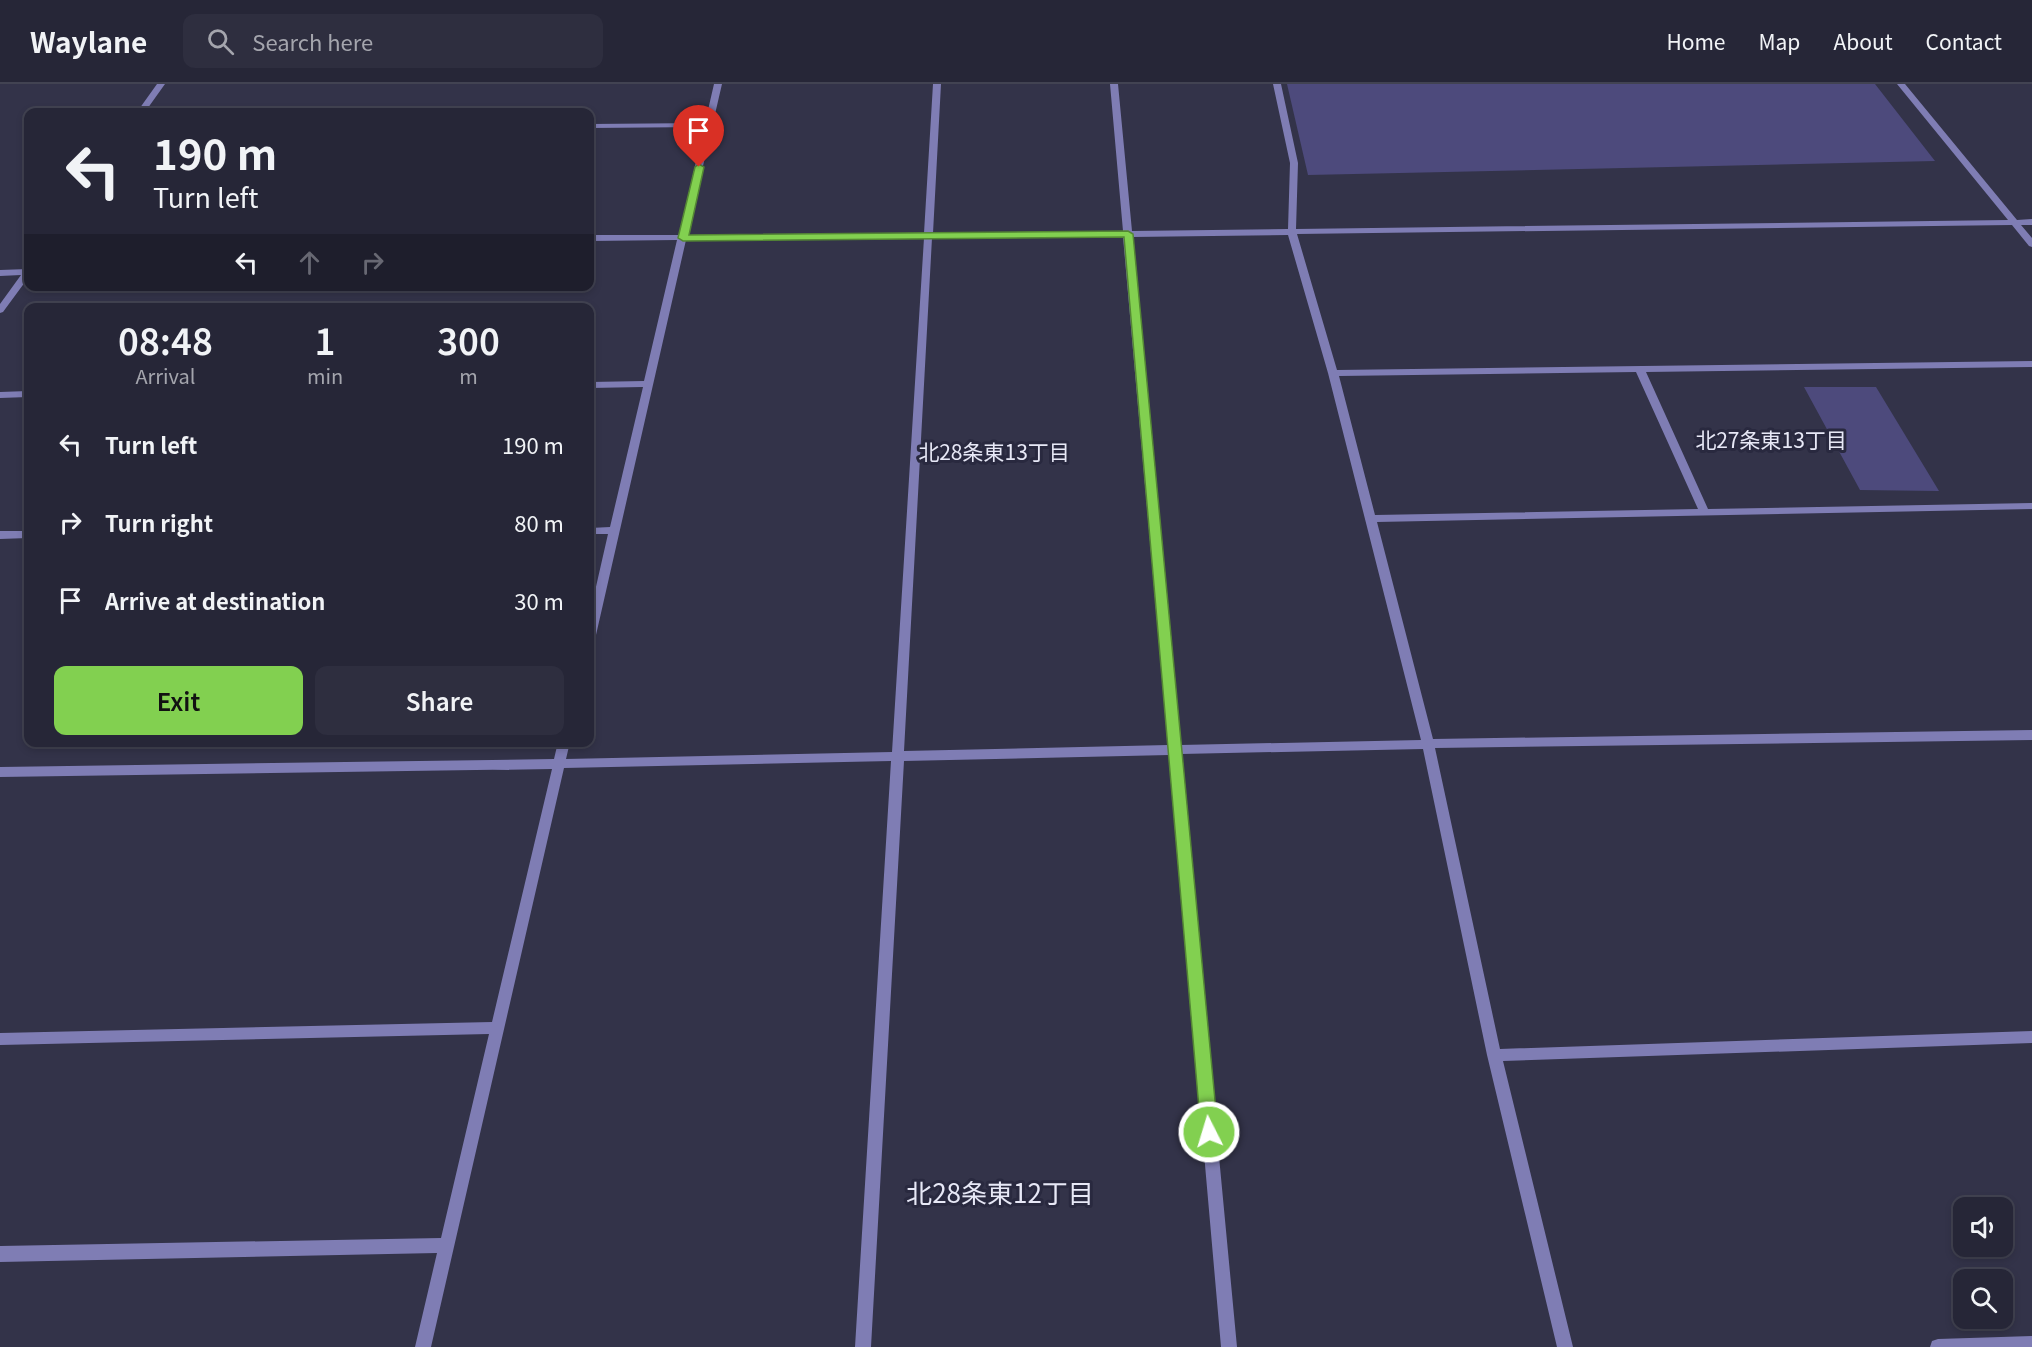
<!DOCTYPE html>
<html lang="en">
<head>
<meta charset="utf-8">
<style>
  :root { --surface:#262637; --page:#2e2e3f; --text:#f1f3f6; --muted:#a4a5ad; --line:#424352; --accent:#82d050 }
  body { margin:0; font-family:Georgia,"Noto Sans JP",serif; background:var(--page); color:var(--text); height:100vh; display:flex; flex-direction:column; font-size:22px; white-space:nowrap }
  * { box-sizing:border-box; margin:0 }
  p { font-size:20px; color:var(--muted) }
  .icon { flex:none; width:33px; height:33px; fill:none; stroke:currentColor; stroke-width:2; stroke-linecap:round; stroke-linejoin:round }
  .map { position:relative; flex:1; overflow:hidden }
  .sheet { position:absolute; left:24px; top:219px; width:570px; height:444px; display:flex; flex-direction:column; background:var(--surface); border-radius:12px; box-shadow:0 3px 9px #0003,0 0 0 2px var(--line) }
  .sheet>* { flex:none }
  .top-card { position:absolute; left:24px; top:24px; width:570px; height:183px; border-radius:12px; box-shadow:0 3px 9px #0003,0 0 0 2px var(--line); background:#262637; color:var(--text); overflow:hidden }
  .buttons { position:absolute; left:1953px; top:1113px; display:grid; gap:12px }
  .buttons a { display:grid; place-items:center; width:60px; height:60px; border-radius:12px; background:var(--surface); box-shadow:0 3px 9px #0003,0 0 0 2px var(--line); font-size:30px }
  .pin { position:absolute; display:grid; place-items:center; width:51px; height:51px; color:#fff; margin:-62px -26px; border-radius:50% 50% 50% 0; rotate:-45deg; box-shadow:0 0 6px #0007 }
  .pin .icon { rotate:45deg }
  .me { position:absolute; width:66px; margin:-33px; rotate:355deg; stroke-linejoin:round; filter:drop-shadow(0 0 4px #0008) }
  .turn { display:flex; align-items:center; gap:21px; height:126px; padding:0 30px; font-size:27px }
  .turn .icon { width:78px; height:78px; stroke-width:2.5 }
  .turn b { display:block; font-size:42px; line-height:51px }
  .lanes { display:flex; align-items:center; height:57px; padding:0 30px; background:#0003; justify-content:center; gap:30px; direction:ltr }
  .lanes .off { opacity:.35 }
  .eta { display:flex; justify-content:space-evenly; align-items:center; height:102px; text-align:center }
  .eta b { font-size:36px; font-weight:600; line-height:42px }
  .primary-button { display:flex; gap:12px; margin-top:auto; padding:12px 30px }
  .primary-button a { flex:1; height:69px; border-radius:12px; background:var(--accent); color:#111; font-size:24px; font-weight:600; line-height:69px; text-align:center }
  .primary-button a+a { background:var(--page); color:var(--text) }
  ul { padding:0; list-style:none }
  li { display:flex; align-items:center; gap:18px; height:78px; padding:0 30px }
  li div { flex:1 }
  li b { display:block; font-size:22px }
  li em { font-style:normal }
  header { display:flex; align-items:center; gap:36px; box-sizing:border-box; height:84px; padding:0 30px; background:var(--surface); border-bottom:2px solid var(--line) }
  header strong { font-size:28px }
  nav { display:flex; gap:33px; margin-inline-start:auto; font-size:21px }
  .search { width:420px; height:54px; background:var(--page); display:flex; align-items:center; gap:15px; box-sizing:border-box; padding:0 21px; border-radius:12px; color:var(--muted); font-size:22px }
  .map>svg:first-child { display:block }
</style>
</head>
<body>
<header>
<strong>Waylane</strong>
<div class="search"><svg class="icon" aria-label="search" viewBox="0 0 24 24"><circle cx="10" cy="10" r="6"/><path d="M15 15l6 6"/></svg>Search here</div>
<nav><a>Home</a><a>Map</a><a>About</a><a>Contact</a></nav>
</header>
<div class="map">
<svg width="2032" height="1263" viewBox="0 0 2032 1263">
  <rect width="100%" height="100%" fill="#333349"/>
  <path fill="#4d4a7c" d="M1287,0H1875L1935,77L1308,91Z
    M1804,303H1876L1939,407L1860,406Z"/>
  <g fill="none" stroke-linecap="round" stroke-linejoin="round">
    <path fill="#7f7db4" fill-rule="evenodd" d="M157,0H165L145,28H137Z
      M714,0H722L687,151L924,149L933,0H941L933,149L1123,147L1110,0H1118L1132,147L1288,145L1290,79L1273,0H1281L1298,79L1296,145L2008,136L1897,0H1905L2017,136L2032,135V141H2021L2032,154V163L2029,162L2012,141L1297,150L1337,286L2032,277V283L1646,288L1708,425L2032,419V425L1377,438L1433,655L2032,646V656L1435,664L1500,965L2032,947V959L1503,977L1573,1263H1557L1487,971L1423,665L1181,670L1237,1263H1221L1169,671L904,677L871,1263H855L891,677L564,684L431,1263H415L437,1169L0,1178V1162L441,1154L489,950L0,961V949L492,938L552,685L0,693V683L554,675L558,658H570L566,675L892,668L924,154L686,156L596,551L594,554L590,555V529L608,450H590V444L610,443L643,303L590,304V298L644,297L677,156L590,157V151H679L704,43L590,44V40L705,39ZM1288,151L1328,289L1421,656L1180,661L1132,153ZM1123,153L1168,661L904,667L932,154ZM1636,288L1698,425L1375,431L1339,292Z
      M28,185V194L3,228L0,229V220L21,191L0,192V186Z
      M28,307V313L0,314V308Z
      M0,447H28V454L0,455Z
      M2032,1252V1263H1930L1932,1257L1938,1255Z"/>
  </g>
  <path fill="#82d050" stroke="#548734" stroke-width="1.5" d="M699,80L704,83L689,151L1128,147L1133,150L1218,1048L1215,1054L1209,1056L1204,1054L1201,1048L1124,153L683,157L678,154L695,83Z"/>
  <g text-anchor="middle" stroke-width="6" stroke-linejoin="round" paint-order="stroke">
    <g font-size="21" fill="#e7e8f6" stroke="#29293f">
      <text x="1771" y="364">北27条東13丁目</text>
      <text x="994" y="376">北28条東13丁目</text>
    </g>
    <g font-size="26" fill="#e7e8f6" stroke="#29293f">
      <text x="1000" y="1119">北28条東12丁目</text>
    </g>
  </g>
</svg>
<div class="buttons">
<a><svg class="icon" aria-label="sound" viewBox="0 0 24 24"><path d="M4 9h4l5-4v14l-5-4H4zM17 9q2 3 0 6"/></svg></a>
<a><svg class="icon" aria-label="search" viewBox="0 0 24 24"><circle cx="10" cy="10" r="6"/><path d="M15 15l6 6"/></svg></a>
</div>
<div class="pin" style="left:699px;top:83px;background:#d93025"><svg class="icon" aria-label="arrive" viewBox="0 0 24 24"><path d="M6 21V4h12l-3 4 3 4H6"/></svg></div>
<svg class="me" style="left:1209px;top:1048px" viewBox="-20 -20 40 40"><circle r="17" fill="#82d050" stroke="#fff" stroke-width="3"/><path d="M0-11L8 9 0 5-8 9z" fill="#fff"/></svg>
<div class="top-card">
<div class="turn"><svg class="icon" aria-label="left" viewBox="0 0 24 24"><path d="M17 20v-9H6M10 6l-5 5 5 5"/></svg><div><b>190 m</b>Turn left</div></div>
<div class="lanes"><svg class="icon" aria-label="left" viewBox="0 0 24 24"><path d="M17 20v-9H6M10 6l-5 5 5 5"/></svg><svg class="icon off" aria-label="ahead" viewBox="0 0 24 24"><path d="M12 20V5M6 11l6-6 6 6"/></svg><svg class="icon off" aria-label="right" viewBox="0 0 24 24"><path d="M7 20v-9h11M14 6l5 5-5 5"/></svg></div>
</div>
<section class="sheet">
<div class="eta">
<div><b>08:48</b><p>Arrival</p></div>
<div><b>1</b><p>min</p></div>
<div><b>300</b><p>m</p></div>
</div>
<ul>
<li><svg class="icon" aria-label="left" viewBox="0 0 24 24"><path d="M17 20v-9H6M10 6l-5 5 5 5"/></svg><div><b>Turn left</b></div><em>190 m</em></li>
<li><svg class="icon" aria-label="right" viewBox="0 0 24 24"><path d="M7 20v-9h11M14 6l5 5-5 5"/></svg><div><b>Turn right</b></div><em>80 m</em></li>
<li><svg class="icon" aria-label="arrive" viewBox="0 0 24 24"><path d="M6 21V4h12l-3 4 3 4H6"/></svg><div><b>Arrive at destination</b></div><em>30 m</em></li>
</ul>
<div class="primary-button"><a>Exit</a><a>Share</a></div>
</section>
</div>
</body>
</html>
